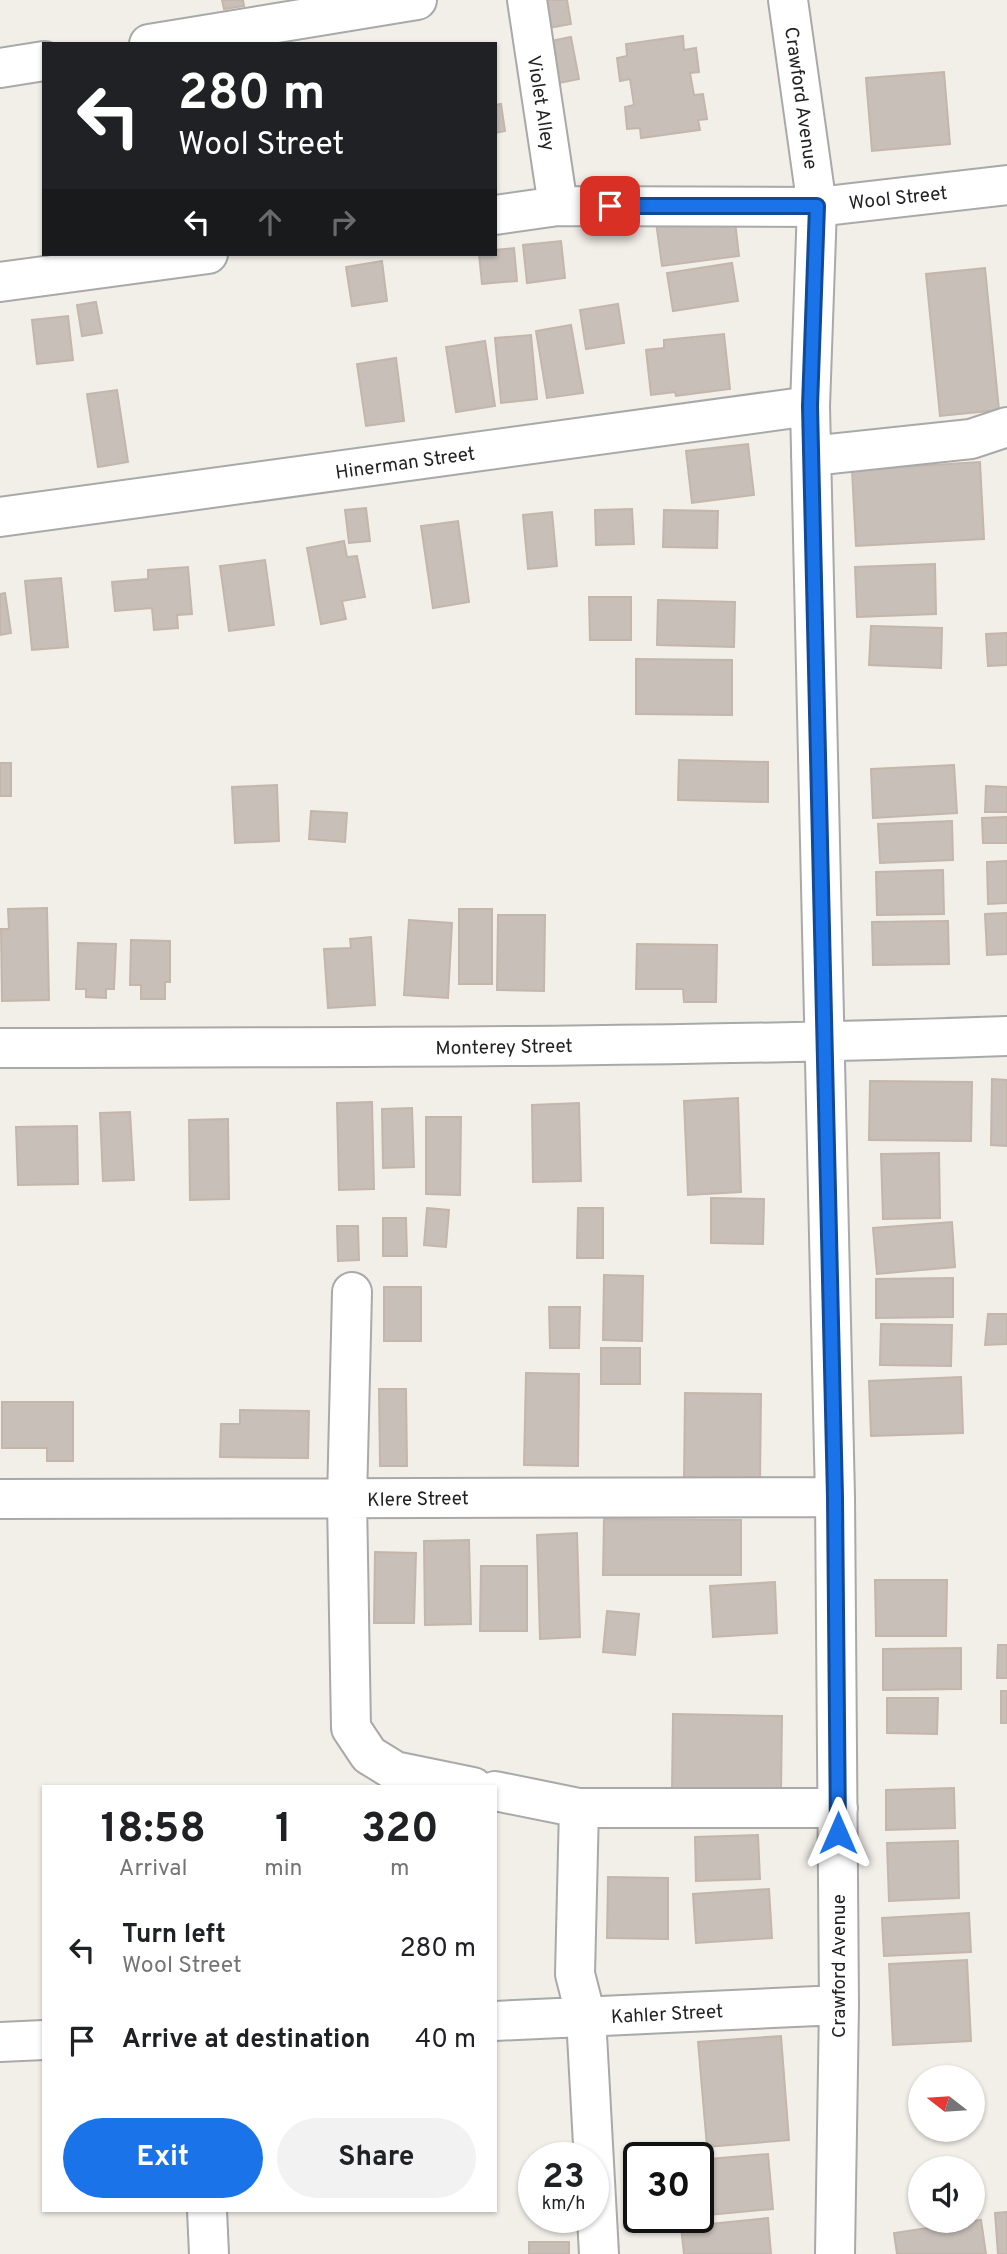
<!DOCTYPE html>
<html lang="en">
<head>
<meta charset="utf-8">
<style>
  :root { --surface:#fff; --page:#f2f2f2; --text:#202124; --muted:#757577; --accent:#1a73e8 }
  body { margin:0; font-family:Overpass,sans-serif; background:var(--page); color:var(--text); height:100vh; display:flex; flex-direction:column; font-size:26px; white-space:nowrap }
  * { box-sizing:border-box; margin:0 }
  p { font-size:23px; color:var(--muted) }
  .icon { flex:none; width:38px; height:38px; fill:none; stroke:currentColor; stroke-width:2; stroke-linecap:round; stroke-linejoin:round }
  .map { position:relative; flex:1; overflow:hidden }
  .sheet { position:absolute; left:42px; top:1785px; width:455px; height:427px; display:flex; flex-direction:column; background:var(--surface); border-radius:0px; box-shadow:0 2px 5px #0004 }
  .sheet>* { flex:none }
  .top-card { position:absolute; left:42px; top:42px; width:455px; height:214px; border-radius:0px; box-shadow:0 2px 5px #0004; background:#202124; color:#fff; overflow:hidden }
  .needle { width:46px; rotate:287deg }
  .tools { position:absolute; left:908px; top:2065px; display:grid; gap:14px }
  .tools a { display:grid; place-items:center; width:77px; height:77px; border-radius:50%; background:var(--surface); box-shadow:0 2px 5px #0004; font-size:35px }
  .speed { position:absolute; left:518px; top:2142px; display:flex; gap:14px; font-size:35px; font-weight:700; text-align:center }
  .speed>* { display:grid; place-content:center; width:91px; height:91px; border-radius:50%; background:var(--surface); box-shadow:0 2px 5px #0004; line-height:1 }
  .speed small { font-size:18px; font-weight:400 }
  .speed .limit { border:4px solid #111; border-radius:10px; background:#fff; color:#111 }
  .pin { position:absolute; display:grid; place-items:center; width:60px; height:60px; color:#fff; margin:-30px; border-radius:14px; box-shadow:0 4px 10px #0006 }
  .me { position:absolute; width:77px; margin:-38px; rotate:0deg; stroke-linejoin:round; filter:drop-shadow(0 0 5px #0008) }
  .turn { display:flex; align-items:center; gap:24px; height:147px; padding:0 21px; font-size:32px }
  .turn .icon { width:91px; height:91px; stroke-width:2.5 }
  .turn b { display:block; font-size:49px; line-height:60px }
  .lanes { display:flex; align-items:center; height:66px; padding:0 21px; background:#0003; justify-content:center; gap:35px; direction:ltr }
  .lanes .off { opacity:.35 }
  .eta { display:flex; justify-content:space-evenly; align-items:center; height:119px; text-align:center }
  .eta b { font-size:42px; font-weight:700; line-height:49px }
  .action { display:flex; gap:14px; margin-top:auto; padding:14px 21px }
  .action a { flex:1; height:80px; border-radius:42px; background:var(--accent); color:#fff; font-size:28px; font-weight:700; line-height:80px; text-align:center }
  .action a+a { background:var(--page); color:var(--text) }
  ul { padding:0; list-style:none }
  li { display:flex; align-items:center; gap:21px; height:91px; padding:0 21px }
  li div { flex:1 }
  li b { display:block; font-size:26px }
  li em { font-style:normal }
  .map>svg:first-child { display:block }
</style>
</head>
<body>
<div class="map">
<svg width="1007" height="2254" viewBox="0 0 1007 2254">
  <rect width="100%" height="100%" fill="#f2efe9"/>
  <path fill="#c7bfb8" stroke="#c4b6ab" stroke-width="2" d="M222,0H243L244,6L224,9Z
    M527,0H567L571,24L532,31Z
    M683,36L684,50L696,48L699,72L690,73L694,95L703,94L707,119L698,120L700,130L641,138L640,128L627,129L625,107L634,105L630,79L620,81L617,58L627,56L626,44Z
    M571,37L579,79L544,86L536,44Z
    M944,72L950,144L872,151L866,78Z
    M501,104L505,131L495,133V105Z
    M734,212L739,256L662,266L656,222Z
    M561,241L565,278L527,283L523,245Z
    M514,248L517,281L482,284L479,254H495V250Z
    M382,261L387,301L352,306L346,267Z
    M732,263L738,301L673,311L667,273Z
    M985,268L999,410L940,416L926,274Z
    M96,302L102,333L82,336L77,305Z
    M618,304L624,343L586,349L580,310Z
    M68,316L73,360L37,364L32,320Z
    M571,325L583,393L547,398L536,331Z
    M724,334L730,389L676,396L675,392L651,395L646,350L664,348V340Z
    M531,335L537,399L501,403L495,338Z
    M485,341L495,406L456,412L446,347Z
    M396,358L404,421L366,426L357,364Z
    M117,390L128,462L98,467L87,394Z
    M748,444L754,495L692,503L686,451Z
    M980,462L984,539L856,546L852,470Z
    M366,508L370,541L349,543L345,510Z
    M632,509L634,544L596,545L595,510Z
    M664,510L718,511L717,548L663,547Z
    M552,512L557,566L528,569L523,515Z
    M458,521L469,602L433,608L421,526Z
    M344,541L347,557L357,556L365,597L342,601L346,619L321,624L307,548Z
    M265,560L274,625L229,631L220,566Z
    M935,564L936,614L857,617L855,567Z
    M188,567L192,614L177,615L178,628L154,630L152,608L115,611L112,582L148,579V570Z
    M61,578L68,647L32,650L25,581Z
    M5,593L11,633L0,635V594Z
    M589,597H631V640H590Z
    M658,600L735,602L734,647L657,645Z
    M871,626L942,628L941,668L869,665Z
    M1007,633V665L988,666L986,634Z
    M636,659L732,660V715L636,714Z
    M679,760L768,762V802L678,800Z
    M0,763H11V796H0Z
    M954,765L957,813L873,818L871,769Z
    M277,785L279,841L235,843L232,787Z
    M986,786L1007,787V812H985Z
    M311,811L347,813L345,842L309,839Z
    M1007,817V843H983L982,818Z
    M952,821L953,860L880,863L878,824Z
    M1007,861V903L988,904L987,862Z
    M943,870L944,914L877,915L876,872Z
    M47,908L49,1000L2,1001L1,929H9L8,909Z
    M459,909H492V984H459Z
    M1007,913V954L987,955L985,914Z
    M498,915H545L544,991L497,990Z
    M409,920L452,923L448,998L404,995Z
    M948,921L949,964L873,965L872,922Z
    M371,937L375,1005L328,1008L324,949L351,948L350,939Z
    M131,940L170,941V982H165V999H141V985H130Z
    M78,943L116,944L114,989H106V998L86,997V989H76Z
    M637,944L717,945L716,1002H684L683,989H636Z
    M992,1079L1007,1080V1146L991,1145Z
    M870,1081L972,1082L971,1141L869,1140Z
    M738,1098L741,1192L688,1195L684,1101Z
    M372,1102L374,1189L339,1190L337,1103Z
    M579,1103L581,1181L533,1182L532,1105Z
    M412,1108L414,1167L383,1168L382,1109Z
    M130,1112L134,1180L103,1181L100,1113Z
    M426,1117H461L460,1195L426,1194Z
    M228,1119L229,1199L190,1200L189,1120Z
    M77,1126L78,1184L18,1185L16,1127Z
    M939,1153L940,1218L883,1219L881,1154Z
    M711,1198L764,1199L763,1244L711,1243Z
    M427,1208L449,1210L446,1247L424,1245Z
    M578,1208H603V1258H577Z
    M383,1218H406L407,1256H383Z
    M952,1222L955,1267L877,1274L873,1228Z
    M337,1226H358L359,1260L338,1261Z
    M604,1275L643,1276L642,1341L603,1340Z
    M953,1278V1317L876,1318V1279Z
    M384,1287H421V1341H384Z
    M549,1307H580L579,1348H550Z
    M988,1314H1007V1344L985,1345Z
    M881,1324L952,1325L951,1366L880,1365Z
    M601,1348H640V1384H601Z
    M526,1373L579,1374L578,1466L524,1465Z
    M961,1377L963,1433L871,1436L869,1381Z
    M379,1389H406L407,1466H380Z
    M685,1393L761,1394L760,1483L684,1482Z
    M2,1402H73V1461H47V1448H2Z
    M240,1410L309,1411L308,1458L220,1457L221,1424H240Z
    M604,1519L741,1520V1575H603Z
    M577,1533L580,1637L540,1639L537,1535Z
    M469,1540L471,1624L425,1625L424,1541Z
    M375,1552L416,1553L414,1623H374Z
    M481,1566H527V1631H480Z
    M875,1580H947L946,1636H876Z
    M775,1582L777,1633L713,1637L710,1586Z
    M607,1611L639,1614L635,1655L603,1652Z
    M998,1645H1007V1678H997Z
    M961,1648V1689L883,1690V1649Z
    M1001,1691H1007V1723H1001Z
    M887,1698H938L937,1734L887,1733Z
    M673,1714L782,1716L781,1794L672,1793Z
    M954,1788L955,1828L886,1830V1790Z
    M758,1835L760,1879L696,1881L695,1837Z
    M958,1841L959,1898L889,1901L887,1843Z
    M608,1877L668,1878V1939L607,1938Z
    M769,1889L772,1938L696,1943L693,1894Z
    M969,1913L971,1952L884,1956L882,1918Z
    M967,1960L971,2041L893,2045L889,1964Z
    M781,2036L789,2140L707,2147L698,2042Z
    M768,2154L773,2209L698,2216V2160Z
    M1007,2212V2254H998L995,2213Z
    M768,2218L771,2254H684L681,2227Z
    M981,2220L986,2254H897L894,2233Z
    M529,2242H569V2254H529Z"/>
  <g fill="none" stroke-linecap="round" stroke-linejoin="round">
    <g stroke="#a9a9a9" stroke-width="42">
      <path id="minor" d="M527,0L558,206
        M788,0L817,207L810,406L835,1497L839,2005L835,2254
        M149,44L417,0
        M0,68L44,61
        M495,215L558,206L817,207L1007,185
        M0,282L208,254
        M811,456L971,439L1007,427
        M0,517L810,406
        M0,1048C336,1047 671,1048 1007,1036
        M352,1292L347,1500L351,1728L369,1755L395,1771L473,1787
        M0,1499L835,1497
        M495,1791L579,1808H838
        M579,1808L575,1974L586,2017L599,2254
        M495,2021L839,2005
        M0,2042L44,2040
        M207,2210L209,2254"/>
    </g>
    <use href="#minor" stroke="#fff" stroke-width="38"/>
  </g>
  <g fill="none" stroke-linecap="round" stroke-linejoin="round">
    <g stroke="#114b97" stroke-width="18">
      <path id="route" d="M610,206H817L810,406L835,1497L838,1833"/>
    </g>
    <use href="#route" stroke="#1a73e8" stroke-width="12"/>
  </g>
  <g text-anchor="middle" stroke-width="5" stroke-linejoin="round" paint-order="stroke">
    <g font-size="19" fill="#222" stroke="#fff">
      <text transform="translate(802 98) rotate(82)" y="7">Crawford Avenue</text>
      <text transform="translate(542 103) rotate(81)" y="7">Violet Alley</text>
      <text transform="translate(898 197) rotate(-6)" y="7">Wool Street</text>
      <text transform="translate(405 462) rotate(-8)" y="7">Hinerman Street</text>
      <text transform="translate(504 1046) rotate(-1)" y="7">Monterey Street</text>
      <text transform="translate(418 1498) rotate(-1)" y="7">Klere Street</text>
      <text transform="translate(838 1966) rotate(-90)" y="7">Crawford Avenue</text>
      <text transform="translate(667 2013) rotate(-3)" y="7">Kahler Street</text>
    </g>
  </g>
</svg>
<div class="tools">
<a><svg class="needle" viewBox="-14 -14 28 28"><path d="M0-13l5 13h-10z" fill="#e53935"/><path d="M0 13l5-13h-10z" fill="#757577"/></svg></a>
<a><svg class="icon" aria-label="sound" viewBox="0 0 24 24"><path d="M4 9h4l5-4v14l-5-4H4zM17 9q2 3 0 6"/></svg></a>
</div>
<div class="speed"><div>23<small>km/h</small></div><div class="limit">30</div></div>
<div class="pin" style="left:610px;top:206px;background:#d93025"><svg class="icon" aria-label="arrive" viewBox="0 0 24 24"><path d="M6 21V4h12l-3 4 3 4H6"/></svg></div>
<svg class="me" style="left:838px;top:1833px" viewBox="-20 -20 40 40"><path d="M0-17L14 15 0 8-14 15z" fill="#1a73e8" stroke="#fff" stroke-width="4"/></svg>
<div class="top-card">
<div class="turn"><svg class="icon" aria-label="left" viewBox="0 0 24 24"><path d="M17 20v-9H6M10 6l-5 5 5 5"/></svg><div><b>280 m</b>Wool Street</div></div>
<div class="lanes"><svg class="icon" aria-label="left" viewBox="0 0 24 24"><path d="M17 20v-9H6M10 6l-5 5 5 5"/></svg><svg class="icon off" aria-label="ahead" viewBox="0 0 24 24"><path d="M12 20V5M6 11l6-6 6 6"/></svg><svg class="icon off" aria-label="right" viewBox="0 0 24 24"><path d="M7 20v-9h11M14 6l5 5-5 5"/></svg></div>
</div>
<section class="sheet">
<div class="eta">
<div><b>18:58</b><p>Arrival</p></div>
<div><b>1</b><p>min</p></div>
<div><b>320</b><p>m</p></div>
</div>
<ul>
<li><svg class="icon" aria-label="left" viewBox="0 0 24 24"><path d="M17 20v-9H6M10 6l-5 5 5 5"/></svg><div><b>Turn left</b><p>Wool Street</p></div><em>280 m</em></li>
<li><svg class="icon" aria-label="arrive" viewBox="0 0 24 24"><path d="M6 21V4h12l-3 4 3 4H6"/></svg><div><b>Arrive at destination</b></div><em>40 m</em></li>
</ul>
<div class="action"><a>Exit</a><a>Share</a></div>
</section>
</div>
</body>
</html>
